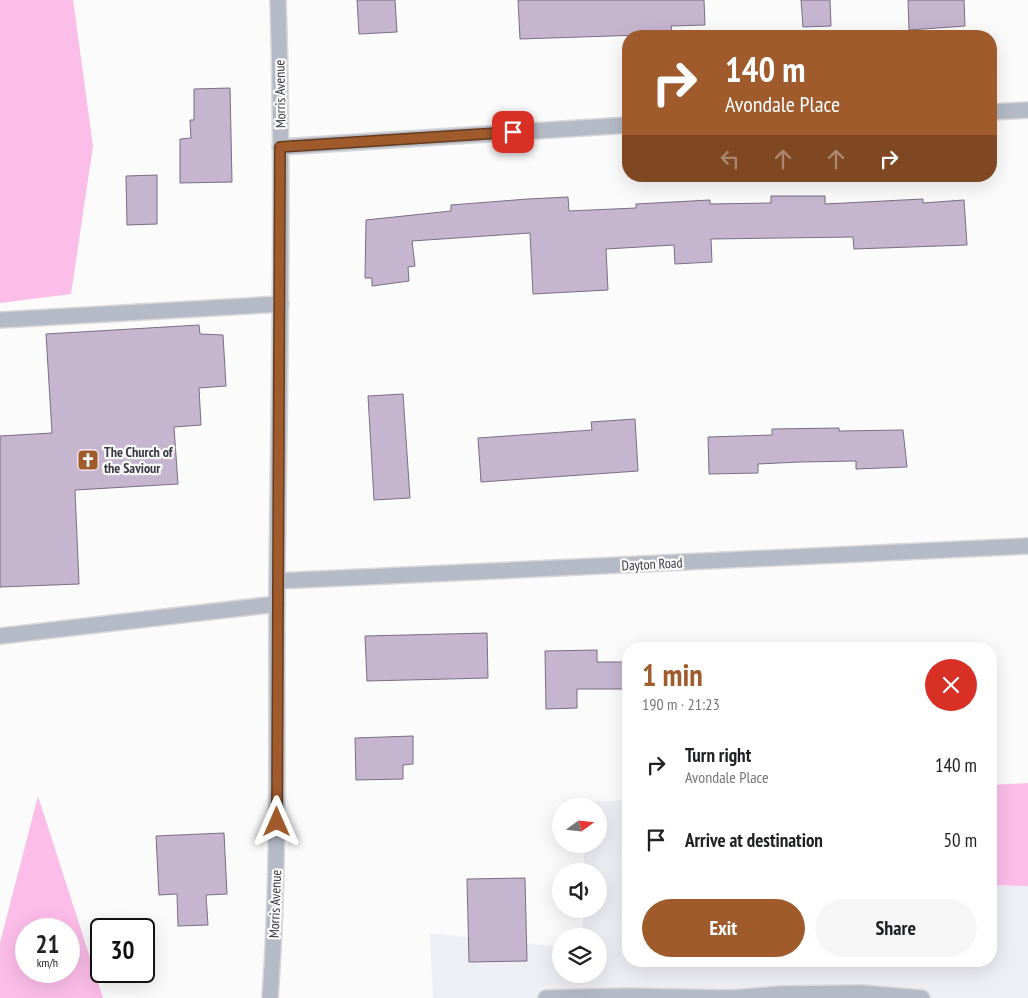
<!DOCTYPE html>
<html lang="en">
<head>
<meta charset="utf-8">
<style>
  :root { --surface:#fff; --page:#f6f6f6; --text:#202124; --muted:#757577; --accent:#9f5b2b }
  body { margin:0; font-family:"PT Sans Narrow",sans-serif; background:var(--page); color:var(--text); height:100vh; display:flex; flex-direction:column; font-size:19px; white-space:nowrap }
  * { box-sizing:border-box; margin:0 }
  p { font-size:16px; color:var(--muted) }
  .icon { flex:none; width:28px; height:28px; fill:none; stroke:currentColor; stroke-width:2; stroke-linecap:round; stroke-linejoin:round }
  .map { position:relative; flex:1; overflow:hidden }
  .side { position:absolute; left:622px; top:642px; width:375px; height:325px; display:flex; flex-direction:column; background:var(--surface); border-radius:20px; box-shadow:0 5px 20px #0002 }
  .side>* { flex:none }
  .top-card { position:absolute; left:622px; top:30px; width:375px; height:152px; border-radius:20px; box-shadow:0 5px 20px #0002; background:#9f5b2b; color:#fff; overflow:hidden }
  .needle { width:32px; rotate:75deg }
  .tools { position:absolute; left:552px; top:798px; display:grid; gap:10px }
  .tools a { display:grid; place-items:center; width:55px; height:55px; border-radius:50%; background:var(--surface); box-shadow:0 5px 20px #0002; font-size:25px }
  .speed { position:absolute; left:15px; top:918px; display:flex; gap:10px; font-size:25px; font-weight:700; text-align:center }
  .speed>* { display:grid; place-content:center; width:65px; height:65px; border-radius:50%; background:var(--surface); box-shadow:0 5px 20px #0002; line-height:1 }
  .speed small { font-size:12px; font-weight:400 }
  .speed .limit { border:2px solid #111; border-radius:8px; background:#fff; color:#111 }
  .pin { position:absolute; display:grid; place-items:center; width:42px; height:42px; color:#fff; margin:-21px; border-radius:10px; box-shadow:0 2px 8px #0006 }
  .me { position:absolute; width:55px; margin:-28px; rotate:0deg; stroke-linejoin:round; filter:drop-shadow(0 0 4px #0008) }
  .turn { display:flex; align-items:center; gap:18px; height:105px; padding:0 20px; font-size:22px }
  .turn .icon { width:65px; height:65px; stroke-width:2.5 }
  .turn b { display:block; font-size:35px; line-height:42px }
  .lanes { display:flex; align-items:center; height:48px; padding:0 20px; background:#0003; justify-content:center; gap:25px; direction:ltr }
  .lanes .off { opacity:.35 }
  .round { display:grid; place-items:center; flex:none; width:52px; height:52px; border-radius:26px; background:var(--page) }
  .overview { display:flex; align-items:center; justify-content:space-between; height:85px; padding:0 20px }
  h1 { font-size:30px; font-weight:800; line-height:38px; color:var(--accent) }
  .action { display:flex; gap:10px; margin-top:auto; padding:10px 20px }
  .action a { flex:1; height:58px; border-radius:30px; background:var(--accent); color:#fff; font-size:20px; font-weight:800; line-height:58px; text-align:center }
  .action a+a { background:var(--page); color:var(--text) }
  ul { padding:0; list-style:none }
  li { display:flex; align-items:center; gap:15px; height:75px; padding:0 20px }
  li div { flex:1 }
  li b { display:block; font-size:19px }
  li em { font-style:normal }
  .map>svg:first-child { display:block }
</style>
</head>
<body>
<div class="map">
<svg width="1028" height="998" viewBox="0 0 1028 998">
  <rect width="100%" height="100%" fill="#fbfbfb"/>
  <path fill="#eeeef5" d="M629,800V961H991V885L1028,886V998H433L430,933L561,947V974H599V936H583V909H599V871H584V844H599V806H585V802Z"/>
  <path fill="#fcbde9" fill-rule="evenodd" d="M0,0H73L93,146L71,294L0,303Z
    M1028,783V886L991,885V785Z
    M38,796L103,998H0V943ZM26,929H69V971H26Z"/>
  <path fill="#c5b5cf" stroke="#7b6d84" d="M357,0H395L397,32L359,34Z
    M518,0H704L705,25L671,26L672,34L520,39Z
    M801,0H830L831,26L803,27Z
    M908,0H964L965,26L909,30Z
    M230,88L232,182L180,183V139L191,138L190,120H194V89Z
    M157,175V224L127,225L126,176Z
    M771,196H825V204L923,199V203L964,200L967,245L854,249L853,237L711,239L712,262L675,264L674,245L606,249L608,290L533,294L530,233L412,241L415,266L408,267L409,281L372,286V278H365L366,220L451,211V205L528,199L568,197L569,211L636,208V204L710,200V204L771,203Z
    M199,325L200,334L223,335L226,386L199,388L201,425L174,427L178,484L75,490L79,584L0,587V436L52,433L46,334Z
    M403,394L410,498L374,500L368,396Z
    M635,419L638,471L481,482L478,438L592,430L591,422Z
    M839,428V431L903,430L907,467L856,469V461L800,462L758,464V473L709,474L708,437L772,435V429Z
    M487,633L488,678L367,681L365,636Z
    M597,650V662H625V689H577V708L546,709L545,651Z
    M413,736V764L403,765V779L356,780L355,738Z
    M224,833L227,894L206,895L208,925L178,926L177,894L159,895L156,836Z
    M525,878L527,961L469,962L467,879Z"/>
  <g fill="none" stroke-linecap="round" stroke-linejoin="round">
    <g stroke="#d8d8da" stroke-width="18">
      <path id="lane" d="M0,320L281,304
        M0,636L277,604
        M862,993L922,998
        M546,998L628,996L732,998L780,994L862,993V998"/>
    </g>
    <g stroke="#d8d8da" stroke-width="18">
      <path id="street" d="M991,112L1028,110
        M280,147L629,125
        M277,581L1028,546
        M270,998C280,859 276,721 277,582C279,388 284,194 278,0"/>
    </g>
    <use href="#lane" stroke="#b4bac6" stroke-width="15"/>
    <use href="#street" stroke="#b4bac6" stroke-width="15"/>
  </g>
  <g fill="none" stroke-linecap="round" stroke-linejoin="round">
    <g stroke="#673b1c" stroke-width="12">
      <path id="route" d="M277,822L280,147L513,132"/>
    </g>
    <use href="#route" stroke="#9f5b2b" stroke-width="9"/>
  </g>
  <defs>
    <g id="church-square" transform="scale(1.125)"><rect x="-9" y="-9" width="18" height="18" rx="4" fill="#9f5b2b" stroke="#fbfbfb"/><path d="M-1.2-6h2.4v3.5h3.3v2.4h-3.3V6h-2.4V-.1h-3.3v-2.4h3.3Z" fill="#fff"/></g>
  </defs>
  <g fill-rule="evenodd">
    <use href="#church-square" x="88" y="460"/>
  </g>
  <g text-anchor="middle" stroke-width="4.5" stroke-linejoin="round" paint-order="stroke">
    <g font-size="14" fill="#383843" stroke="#fbfbfb">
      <text transform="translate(280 94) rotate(-91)" y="5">Morris Avenue</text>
      <text transform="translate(652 564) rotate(-3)" y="5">Dayton Road</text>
      <text transform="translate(275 904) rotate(-88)" y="5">Morris Avenue</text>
    </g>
    <g font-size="14" font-weight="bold" fill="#383843" stroke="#fbfbfb" text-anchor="start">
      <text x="104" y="457">The Church of<tspan x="104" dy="16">the Saviour</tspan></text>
    </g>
  </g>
</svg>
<div class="tools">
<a><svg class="needle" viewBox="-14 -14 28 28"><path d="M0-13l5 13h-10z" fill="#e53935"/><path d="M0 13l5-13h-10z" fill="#757577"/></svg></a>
<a><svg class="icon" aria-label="sound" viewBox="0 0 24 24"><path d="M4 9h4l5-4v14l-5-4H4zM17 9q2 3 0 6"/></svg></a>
<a><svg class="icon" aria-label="layers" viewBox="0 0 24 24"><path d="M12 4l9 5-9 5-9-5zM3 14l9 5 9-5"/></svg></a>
</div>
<div class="speed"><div>21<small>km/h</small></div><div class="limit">30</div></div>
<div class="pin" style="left:513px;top:132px;background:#d93025"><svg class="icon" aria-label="arrive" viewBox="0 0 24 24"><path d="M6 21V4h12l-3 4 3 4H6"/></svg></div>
<svg class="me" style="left:277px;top:822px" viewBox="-20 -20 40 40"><path d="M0-17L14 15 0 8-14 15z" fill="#9f5b2b" stroke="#fff" stroke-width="4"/></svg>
<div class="top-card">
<div class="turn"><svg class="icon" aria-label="right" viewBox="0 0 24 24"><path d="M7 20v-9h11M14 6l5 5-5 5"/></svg><div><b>140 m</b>Avondale Place</div></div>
<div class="lanes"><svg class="icon off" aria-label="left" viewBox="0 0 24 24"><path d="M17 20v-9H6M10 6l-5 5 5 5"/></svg><svg class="icon off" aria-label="ahead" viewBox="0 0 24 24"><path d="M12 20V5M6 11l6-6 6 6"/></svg><svg class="icon off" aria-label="ahead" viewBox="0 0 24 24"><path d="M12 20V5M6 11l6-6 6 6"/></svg><svg class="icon" aria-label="right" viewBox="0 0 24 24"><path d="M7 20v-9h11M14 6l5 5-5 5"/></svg></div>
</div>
<section class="side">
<div class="overview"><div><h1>1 min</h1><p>190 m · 21:23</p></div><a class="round" style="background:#d93025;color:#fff"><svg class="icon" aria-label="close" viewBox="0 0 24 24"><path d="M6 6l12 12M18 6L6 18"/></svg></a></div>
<ul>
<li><svg class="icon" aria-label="right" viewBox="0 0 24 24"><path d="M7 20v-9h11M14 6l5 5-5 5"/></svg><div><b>Turn right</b><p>Avondale Place</p></div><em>140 m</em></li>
<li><svg class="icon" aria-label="arrive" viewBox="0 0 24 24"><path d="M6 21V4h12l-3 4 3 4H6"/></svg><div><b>Arrive at destination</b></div><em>50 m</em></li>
</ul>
<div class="action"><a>Exit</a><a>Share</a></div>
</section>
</div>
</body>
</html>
